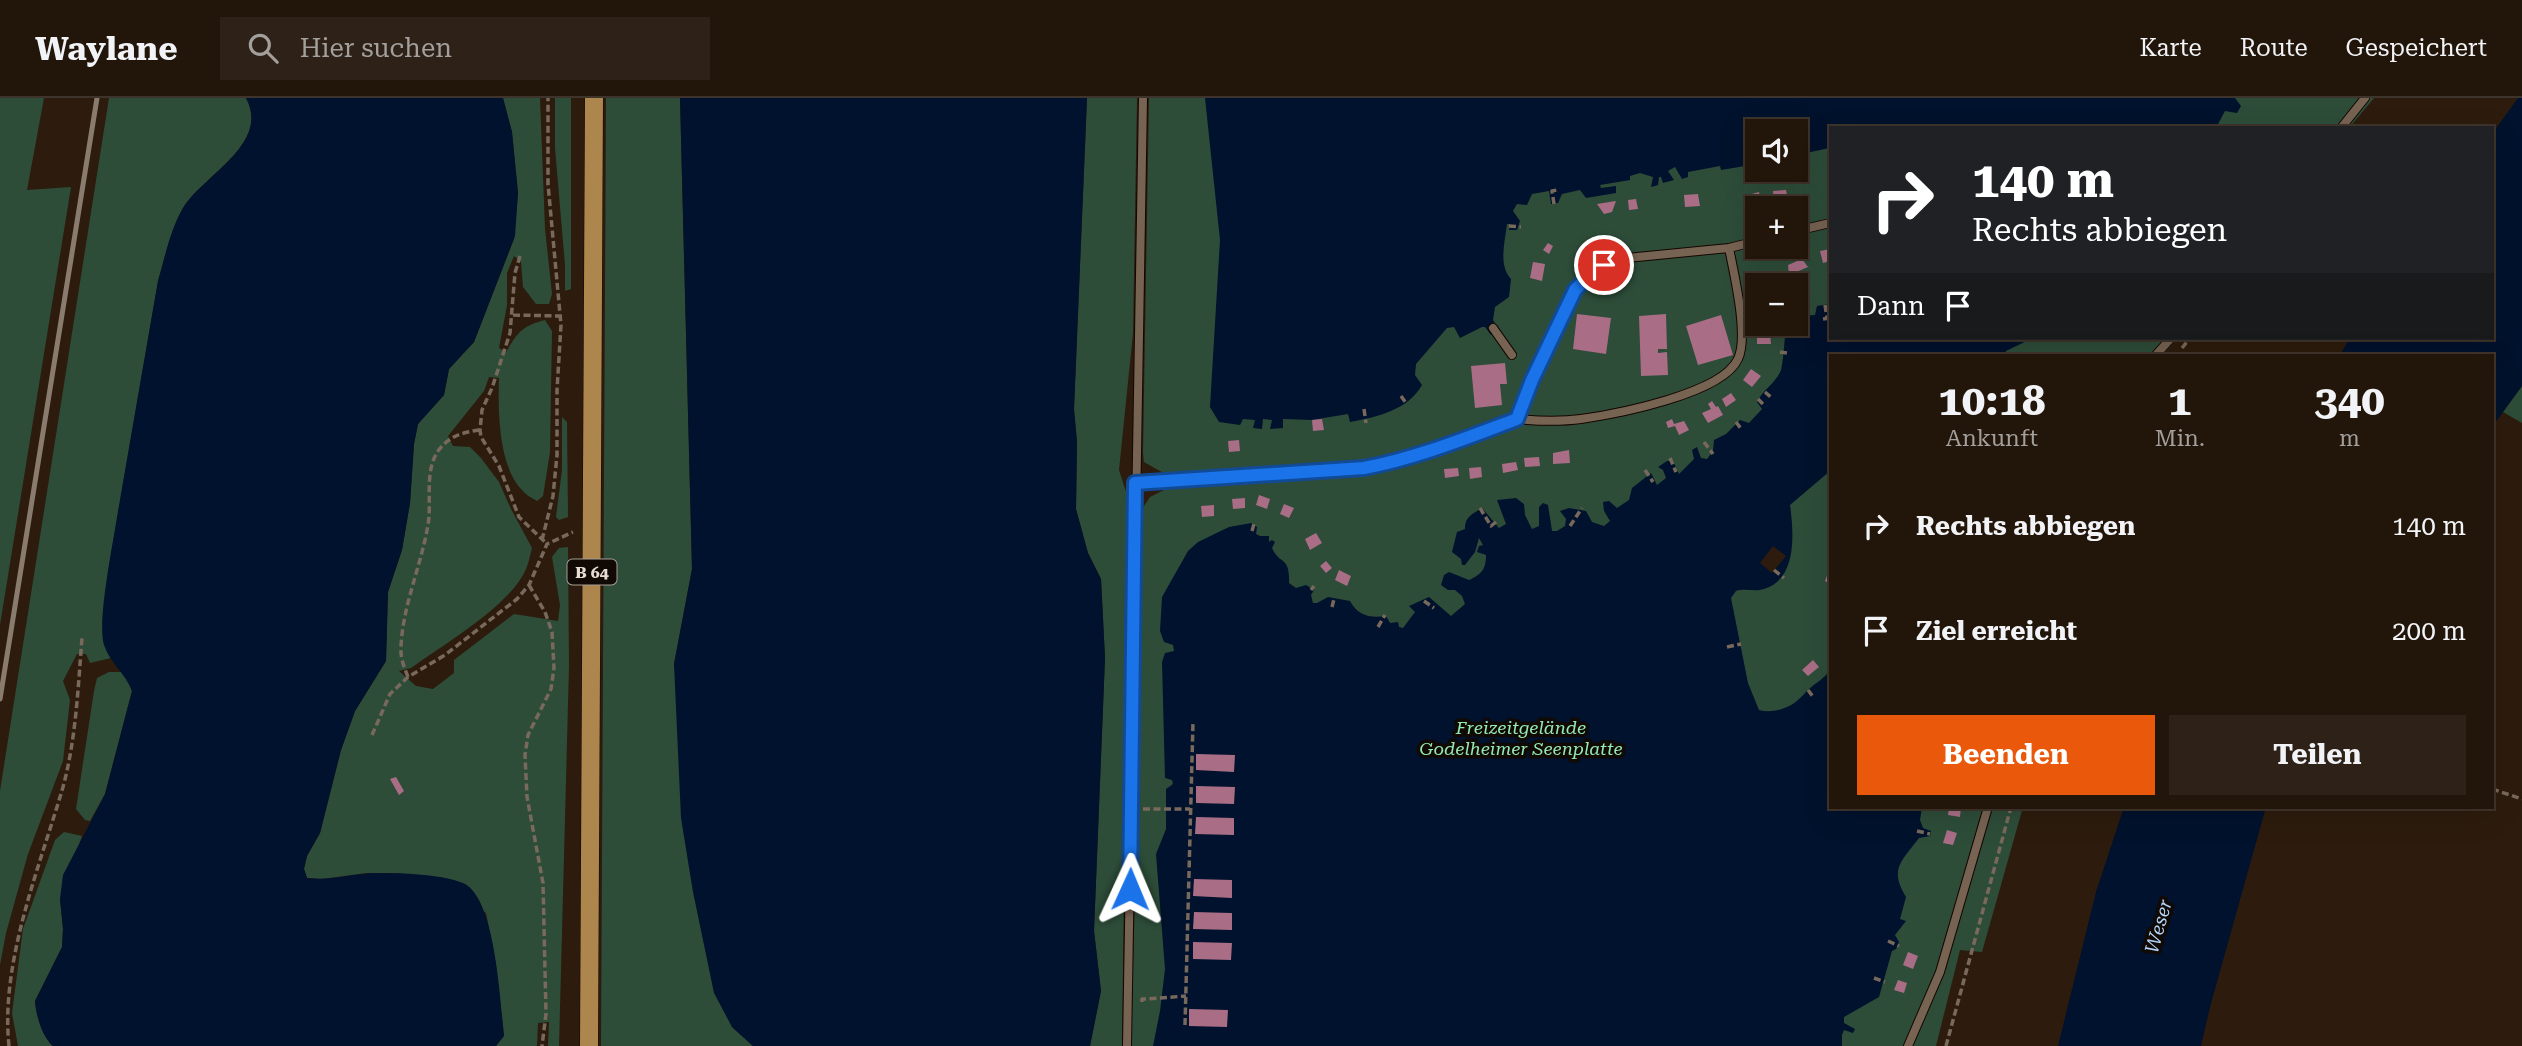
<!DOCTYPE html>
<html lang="de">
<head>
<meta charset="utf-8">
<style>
  :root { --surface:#22150a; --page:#2e2218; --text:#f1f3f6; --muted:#a29f9c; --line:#3f342b; --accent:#ea580c }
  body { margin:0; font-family:"Roboto Serif",serif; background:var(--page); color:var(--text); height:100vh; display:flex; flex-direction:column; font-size:26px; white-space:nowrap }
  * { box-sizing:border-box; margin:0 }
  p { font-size:23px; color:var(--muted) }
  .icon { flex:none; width:38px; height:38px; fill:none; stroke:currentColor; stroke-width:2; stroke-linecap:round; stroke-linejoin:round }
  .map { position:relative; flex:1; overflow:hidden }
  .drawer { position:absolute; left:1829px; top:256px; width:665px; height:455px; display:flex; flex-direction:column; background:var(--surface); border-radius:0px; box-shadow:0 7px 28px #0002,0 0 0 2px var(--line) }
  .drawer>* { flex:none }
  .guide { position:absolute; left:1829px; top:28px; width:665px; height:214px; border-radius:0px; box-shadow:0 7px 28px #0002,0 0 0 2px var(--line); background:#202124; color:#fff; overflow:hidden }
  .controls { position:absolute; left:1745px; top:21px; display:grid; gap:14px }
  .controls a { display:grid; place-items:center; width:63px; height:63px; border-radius:0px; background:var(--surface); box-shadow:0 7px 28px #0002,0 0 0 2px var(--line); font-size:35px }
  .pin { position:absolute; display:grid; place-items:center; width:60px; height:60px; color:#fff; margin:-30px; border:4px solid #fff; border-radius:50%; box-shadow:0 2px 7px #0007 }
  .me { position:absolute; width:77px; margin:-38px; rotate:1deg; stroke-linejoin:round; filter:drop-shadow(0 0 5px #0008) }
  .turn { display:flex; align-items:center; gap:24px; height:147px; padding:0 28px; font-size:32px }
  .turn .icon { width:91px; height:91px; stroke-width:2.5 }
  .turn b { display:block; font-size:49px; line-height:60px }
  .then { display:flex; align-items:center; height:66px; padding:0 28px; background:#0003; gap:14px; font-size:26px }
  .eta { display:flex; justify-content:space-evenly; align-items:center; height:119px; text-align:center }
  .eta b { font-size:42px; font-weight:700; line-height:49px }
  .cta { display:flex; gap:14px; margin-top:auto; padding:14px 28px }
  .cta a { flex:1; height:80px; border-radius:0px; background:var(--accent); color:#fff; font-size:28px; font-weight:700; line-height:80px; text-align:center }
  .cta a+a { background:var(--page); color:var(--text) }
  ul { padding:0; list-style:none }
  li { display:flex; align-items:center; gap:21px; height:105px; padding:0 28px }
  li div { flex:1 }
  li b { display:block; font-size:26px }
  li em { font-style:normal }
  header { display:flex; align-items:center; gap:42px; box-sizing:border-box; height:98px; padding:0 35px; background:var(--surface); border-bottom:2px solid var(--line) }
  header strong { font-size:33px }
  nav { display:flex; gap:38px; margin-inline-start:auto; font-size:24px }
  .search { width:490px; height:63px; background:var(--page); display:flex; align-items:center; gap:18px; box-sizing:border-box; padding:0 24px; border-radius:0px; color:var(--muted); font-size:26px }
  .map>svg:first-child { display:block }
</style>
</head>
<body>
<header>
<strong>Waylane</strong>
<div class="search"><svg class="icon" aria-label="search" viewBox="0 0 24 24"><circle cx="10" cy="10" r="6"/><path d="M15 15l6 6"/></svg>Hier suchen</div>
<nav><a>Karte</a><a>Route</a><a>Gespeichert</a></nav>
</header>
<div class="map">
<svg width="2522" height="948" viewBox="0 0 2522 948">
  <rect width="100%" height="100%" fill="#2d1c0d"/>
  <path fill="#2d4d39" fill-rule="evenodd" d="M0,0H44L27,92L71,89L0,527Z
    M109,0H246C271,46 203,77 183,110C171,132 165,159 158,183L110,463L104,518V546L111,560L90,565L86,556H77L63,583L70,602L63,663L28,756L6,835L0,867V693Z
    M503,0H540L545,131L552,196L549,206H536L523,189L521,164L514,158L507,175V207L499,250L506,254C518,234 522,228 545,222L552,233L550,354L543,398L537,403C532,400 526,397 523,393C498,369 498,312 499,280L489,279L484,293L448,338L453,348L470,349L481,360L499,384L511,411L532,450C530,457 529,464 526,471C511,507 444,546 411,570L399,573L416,588L433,591L454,575V562L514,516L558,523L560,507L552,459L559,450L568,449L569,568L559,948H548L549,924L538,925L537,948H496L504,937L496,867L486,815L445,780L394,775H367L322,781L307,780L304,771L307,758L320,735L341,652L355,613L386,563L388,494L402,452L410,405L414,346L418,326L444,297L449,271L474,244L514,141L518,95L512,34Z
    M555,0H571V191L565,193V167L555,50Z
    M606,0H680L692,471L674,566L732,929L753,948H601Z
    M1087,0H1137L1133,235L1119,372L1129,403L1122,948H1090L1101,893L1094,833L1105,560L1101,481L1088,455L1076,411L1077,344L1074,311Z
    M1149,0H2374L2349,30H1830V240H2178L2163,257H1830V709H2023L1982,854L1960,852L1936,948H1131L1137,717L1140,414L1150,399L1168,390L1167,377L1144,364L1143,355ZM1757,33H1796V72H1757ZM1757,110H1796V149H1757ZM1757,187H1796V226H1757Z
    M2522,288V325L2503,314Z
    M562,319L567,324L568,419L559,422L556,419L562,372Z
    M109,574H122L127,580L132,593L105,696L90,723L85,722L76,711L94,593L97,580Z
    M64,734L82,738L60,801L63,831L62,849L35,903C36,917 42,938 53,948H18L12,915L23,831L55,742Z"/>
  <path fill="#00122d" d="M246,0H503L512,34L518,95L515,138L474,244L449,271L444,297L418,326L414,346L410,405L402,452L388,494L386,563L355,613L341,652L320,735L307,758L304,771L307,780C331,783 354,775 377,775C402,775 441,776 463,785C496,799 500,905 504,938L496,948H53C42,939 36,917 35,903L62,849L63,831L60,801L63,777L105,696L132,593C126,576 110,565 104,547C97,525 112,451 116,425C130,344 144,263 158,183C165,159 170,132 183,110C203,77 271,46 246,0Z
    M680,0H1087L1074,311L1077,344L1076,411L1088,455L1101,481L1105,560L1094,833L1101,893L1090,948H753L732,929L714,895L693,794L681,720L674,566L692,471Z
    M1205,0H2235L2241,8L2237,15L2225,13L2216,30H1927L1921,26L1900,30H1830V50L1796,57V33H1757V66L1721,72L1720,68L1688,74V79L1682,81L1675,69L1668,73L1674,82L1663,85L1661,79H1659L1658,87L1651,89L1653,79L1640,75L1630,78V82L1600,87L1601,90L1616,88V95L1586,100L1580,92L1562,96L1558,105L1551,106L1549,93L1532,96L1527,107L1517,106L1513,113L1520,123L1517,132H1509L1510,126H1507C1505,144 1498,167 1511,181L1509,199L1495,209L1493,222L1499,232L1491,237L1485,229H1482L1460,240L1454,229L1447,230L1416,266L1415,277L1422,287C1408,312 1377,319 1350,324L1348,316L1312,322L1283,321V330L1270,331L1272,322L1263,321L1262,331L1253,330L1255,322L1243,321L1240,327L1219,324L1210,309L1220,142Z
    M2518,0H2522V288L2492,329V257H2340L2350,240H2492V36Z
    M1830,206V240H2033L2006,253L2005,257H1830V373L1790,407C1794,436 1797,481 1764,491C1755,494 1745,490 1736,493L1731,500L1748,585L1759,612C1773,616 1791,610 1801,599C1804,597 1806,593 1809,591C1817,584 1824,581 1830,572V709H1922L1920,722L1923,730L1931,733L1930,738L1919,740C1901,764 1889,771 1906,799L1900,821L1906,823L1895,837L1899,844L1896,851L1892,853L1879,899L1844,919V925L1855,931L1853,935L1844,932L1842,937V948H1153L1160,913L1165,871L1156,756L1166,731V691L1173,686L1172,682L1165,680L1162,564L1165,555L1174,553L1173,547L1164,544L1160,533L1162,499L1188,453L1198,444L1229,429L1251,425L1257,429L1256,436L1260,438H1269V444L1272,442L1275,444L1272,450C1280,468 1290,457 1289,485L1296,490L1306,487L1314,492L1311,497L1313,505H1317L1328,499L1350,503C1358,518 1370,520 1386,518L1390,525L1398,524L1399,529L1403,530L1415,514L1409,508L1429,499L1451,518L1465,506L1462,498L1455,492H1448L1441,487L1444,477L1449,474L1469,482C1482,476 1486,471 1486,457L1477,454L1479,448L1483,447L1479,440L1475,454L1465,467H1462L1461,461L1452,454L1457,434L1465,431C1465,418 1473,416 1482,410L1499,430L1506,426L1497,402L1516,400L1524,406L1525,417L1532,431L1539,428V409L1543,405L1548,407L1552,433H1557L1565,428L1566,421L1560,413L1569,410L1586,413L1592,424L1604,428L1610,423L1604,413L1603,404L1609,403L1617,410L1629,402L1632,390L1651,375L1657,387L1666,380L1663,372L1658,369L1667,363H1673L1679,376L1694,361L1692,352L1697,349L1701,360L1707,361L1713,353L1714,342L1726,336L1740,322L1749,325L1762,311L1757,304C1762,293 1776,285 1781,272C1783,266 1786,232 1785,226H1796V214L1798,213L1799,218L1815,217L1817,208Z
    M2124,709H2266L2210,909L2201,948H2058L2096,794Z"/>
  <path fill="#2d1c0d" d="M1773,448L1786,458L1772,475L1760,465Z"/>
  <path fill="#a96e86" d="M1786,92L1788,102L1774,103L1773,93Z
    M1759,94L1761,105L1748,108V97Z
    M1698,96L1700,108L1685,109L1684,97Z
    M1636,101L1638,111L1629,112L1628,102Z
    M1616,103L1612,114L1604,116L1597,106Z
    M1548,145L1553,148L1549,156L1543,152Z
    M1830,151V163L1823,165L1820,153Z
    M1802,161L1808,169L1789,177L1788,167Z
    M1533,164L1545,166L1542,183L1530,180Z
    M1577,216L1611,220L1606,256L1573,251Z
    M1666,216L1667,251H1658V255L1667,254L1668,277L1641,278L1639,218Z
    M1721,217L1733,257L1698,267L1686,228Z
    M1757,233H1770L1771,246H1757Z
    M1505,265L1507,286H1500L1502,307L1475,310L1471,268Z
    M1751,271L1761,278L1752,289L1743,282Z
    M1731,295L1736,302L1726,309L1722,301Z
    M1712,303L1716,309L1718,308L1723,317L1708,325L1702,315L1711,311L1708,306Z
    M1322,321L1324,332L1313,333L1312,322Z
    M1672,321L1674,326L1684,323L1689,332L1679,337L1675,328L1668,330L1666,324Z
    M1239,342L1240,353L1229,354L1228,343Z
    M1569,352L1570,365L1553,366V355Z
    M1539,359L1540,368L1525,369L1524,360Z
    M1516,364L1518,372L1503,375L1502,366Z
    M1481,369L1482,379L1470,381L1469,370Z
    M1458,370L1459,378L1445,380L1444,371Z
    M1259,397L1270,401L1267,411L1256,407Z
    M1245,400V410L1233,411L1232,401Z
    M1284,406L1294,410L1289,420L1280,416Z
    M1214,407V418L1202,419L1201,408Z
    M1316,435L1322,445L1310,452L1305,441Z
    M1326,463L1332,470L1326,475L1320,468Z
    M1830,470V486L1825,483Z
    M1339,472L1351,478L1347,488L1335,482Z
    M1813,562L1819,569L1808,578L1802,572Z
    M1196,656L1235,657L1234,674L1196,672Z
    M396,679L404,693L399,697L390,681Z
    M1196,688L1235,689L1234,706L1196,705Z
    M1949,709H1961L1960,719L1948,717Z
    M1196,719L1234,720V737L1195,736Z
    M1947,732L1957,735L1953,747L1943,745Z
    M1194,781L1232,782V800L1193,798Z
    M1194,814L1232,815V832L1193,831Z
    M1193,844L1232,845L1231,862L1193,861Z
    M1908,854L1918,858L1913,871L1903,867Z
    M1898,882L1907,885L1904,895L1894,892Z
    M1189,911L1228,912L1227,929L1189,928Z"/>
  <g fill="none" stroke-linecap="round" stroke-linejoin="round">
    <g stroke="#150600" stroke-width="10">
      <path id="service" d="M2341,30L2365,0
        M1796,133L1830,125
        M1493,230L1512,257
        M2156,257L2171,240
        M1517,321C1538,323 1559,324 1581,321C1616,316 1722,296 1738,261C1749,238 1734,176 1729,150
        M1135,385L1364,370C1417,360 1466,340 1517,321L1532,282L1575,192L1589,177L1604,167L1627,160L1729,150L1757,143
        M1127,948L1143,0
        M1908,948L1940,874L1988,709"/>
    </g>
    <g stroke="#150600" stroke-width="19">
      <path id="primary" d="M589,948L594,0"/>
    </g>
    <path stroke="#78695c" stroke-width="3.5" stroke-dasharray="7 3.5" stroke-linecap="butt" d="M1940,30L1941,29
      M1801,46L1804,55
      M1747,60L1753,59L1755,70
      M1554,106L1552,93L1557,92
      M1509,128L1521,129
      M520,158L515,175L510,235L492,290L482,312L480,332L481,339L499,368L519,419L547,446
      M1825,207L1827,220
      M513,217L560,218
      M1823,221L1830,220
      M2182,250L2190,240
      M1780,254L1787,255
      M1765,294L1772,300
      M1401,298L1406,305
      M1758,301L1764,307
      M1364,311L1366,325
      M1736,324L1742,332
      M1704,344L1713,356
      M1670,360L1676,374
      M1645,372L1653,384
      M1480,410L1491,428L1496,424
      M1570,428L1582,410
      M1252,433L1254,426
      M542,442L553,398L557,357V292L561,227L548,86V0
      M1774,472L1784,480
      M529,487L545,514L552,534L554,570L551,591L528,637L525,657L527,699L543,785L546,916L542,948
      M1311,492L1314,488
      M1424,503L1434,510
      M1332,509L1334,501
      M1378,529L1385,517
      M1727,549L1741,546
      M408,579C404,569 400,559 401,548C403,507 421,468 428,427C432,403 424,374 438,353C449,338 463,334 480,332
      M1808,592L1814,600
      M372,637L390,596L408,579L445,557L517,501L529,487L547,446L573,434
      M2492,691L2522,701
      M1143,711H1190
      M1917,733L1930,736
      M1888,843L1899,848
      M1874,880L1885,884
      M1142,904V901H1145L1186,898
      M1185,927L1193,624
      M9,948C0,864 40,768 63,689C76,641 78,590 82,540
      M1946,948L2011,709"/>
    <use href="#service" stroke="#776352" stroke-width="8"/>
    <use href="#primary" stroke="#ad864d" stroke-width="18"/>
    <path stroke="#8a7b6f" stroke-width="5" d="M0,601L97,0"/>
  </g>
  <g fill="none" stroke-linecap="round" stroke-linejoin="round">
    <g stroke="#114b97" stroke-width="18">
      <path id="route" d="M1130,791L1135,385L1364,370C1417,360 1466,340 1517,321L1532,282L1575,192L1590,177L1604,167"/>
    </g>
    <use href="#route" stroke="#1a73e8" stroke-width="12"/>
  </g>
  <g text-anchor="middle" stroke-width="7" stroke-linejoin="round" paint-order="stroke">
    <rect fill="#100904" stroke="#a79d95" stroke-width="2" x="567.5" y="461.5" width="49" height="25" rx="5"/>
    <g font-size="16" font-weight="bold" fill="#e8dcd3">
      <text x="592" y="480">B 64</text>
    </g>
    <g font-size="18" font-style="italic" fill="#95e9b4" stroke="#100904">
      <text x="1521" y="636">Freizeitgelände<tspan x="1521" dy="21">Godelheimer Seenplatte</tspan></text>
    </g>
    <g font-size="19" font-style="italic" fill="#b2d5fc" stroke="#100904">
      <text transform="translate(2158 828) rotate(-74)" y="7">Weser</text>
    </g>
  </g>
</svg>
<div class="controls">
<a><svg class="icon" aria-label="sound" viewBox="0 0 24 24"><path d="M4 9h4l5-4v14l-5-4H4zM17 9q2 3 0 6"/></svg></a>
<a>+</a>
<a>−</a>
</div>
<div class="pin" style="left:1604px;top:167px;background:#d93025"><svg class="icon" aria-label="arrive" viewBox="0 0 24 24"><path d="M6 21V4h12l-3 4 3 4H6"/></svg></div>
<svg class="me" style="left:1130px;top:791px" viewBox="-20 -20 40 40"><path d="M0-17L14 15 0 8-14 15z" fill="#1a73e8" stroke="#fff" stroke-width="4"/></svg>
<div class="guide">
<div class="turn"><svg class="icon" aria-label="right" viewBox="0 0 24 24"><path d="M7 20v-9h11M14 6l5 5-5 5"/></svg><div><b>140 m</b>Rechts abbiegen</div></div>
<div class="then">Dann<svg class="icon" aria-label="arrive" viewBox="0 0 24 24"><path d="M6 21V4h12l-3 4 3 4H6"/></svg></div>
</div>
<section class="drawer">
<div class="eta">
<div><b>10:18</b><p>Ankunft</p></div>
<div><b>1</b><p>Min.</p></div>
<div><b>340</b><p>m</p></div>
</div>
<ul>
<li><svg class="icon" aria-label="right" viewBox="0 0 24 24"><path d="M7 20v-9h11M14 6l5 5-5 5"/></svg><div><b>Rechts abbiegen</b></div><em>140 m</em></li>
<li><svg class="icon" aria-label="arrive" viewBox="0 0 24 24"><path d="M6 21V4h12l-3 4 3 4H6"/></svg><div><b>Ziel erreicht</b></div><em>200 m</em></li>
</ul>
<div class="cta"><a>Beenden</a><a>Teilen</a></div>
</section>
</div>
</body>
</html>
